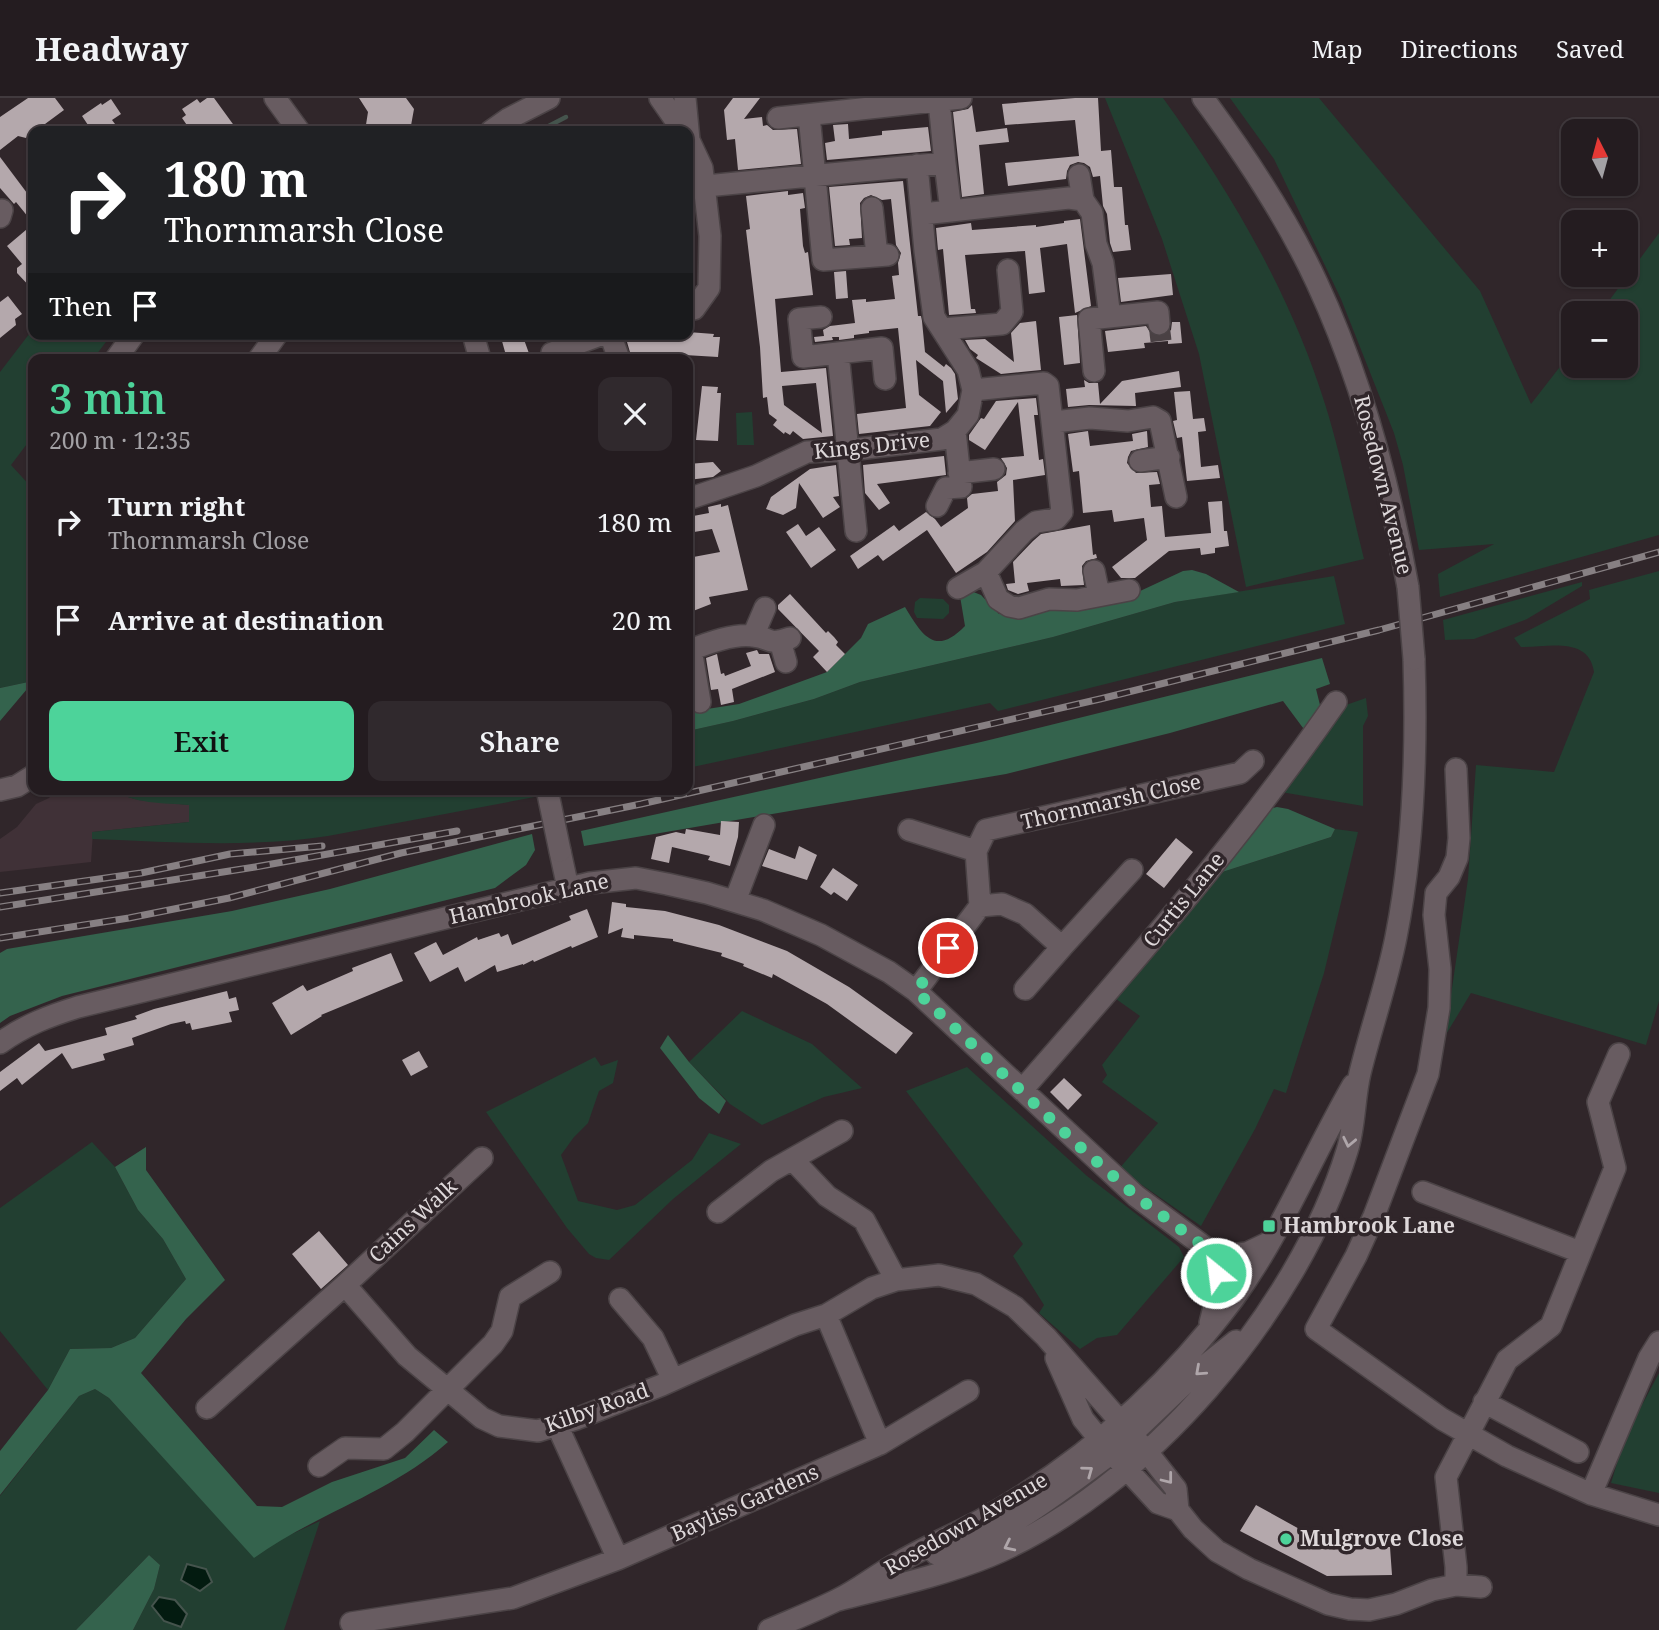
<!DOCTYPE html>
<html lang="en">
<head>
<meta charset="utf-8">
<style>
  :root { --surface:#241c20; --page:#30292d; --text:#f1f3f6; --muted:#a3a1a5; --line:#413a3e; --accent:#4dd39a }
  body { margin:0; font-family:"Noto Serif",serif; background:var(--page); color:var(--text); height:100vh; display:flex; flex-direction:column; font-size:26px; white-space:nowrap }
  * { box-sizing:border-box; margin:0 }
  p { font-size:23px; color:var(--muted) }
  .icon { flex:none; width:38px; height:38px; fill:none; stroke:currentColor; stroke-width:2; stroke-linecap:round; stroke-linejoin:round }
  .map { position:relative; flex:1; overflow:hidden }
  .details { position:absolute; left:28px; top:256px; width:665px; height:441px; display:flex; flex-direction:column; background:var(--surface); border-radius:14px; box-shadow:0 2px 5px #0004,0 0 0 2px var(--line) }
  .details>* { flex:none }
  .hud { position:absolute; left:28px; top:28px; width:665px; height:214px; border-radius:14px; box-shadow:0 2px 5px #0004,0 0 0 2px var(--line); background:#202124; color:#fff; overflow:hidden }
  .needle { width:46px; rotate:354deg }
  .controls { position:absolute; left:1561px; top:21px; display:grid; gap:14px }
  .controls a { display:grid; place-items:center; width:77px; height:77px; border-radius:14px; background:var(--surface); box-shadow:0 2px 5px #0004,0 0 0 2px var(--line); font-size:35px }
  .pin { position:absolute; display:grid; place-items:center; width:60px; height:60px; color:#fff; margin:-30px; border:4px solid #fff; border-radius:50%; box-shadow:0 2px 7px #0007 }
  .me { position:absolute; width:77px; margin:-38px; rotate:331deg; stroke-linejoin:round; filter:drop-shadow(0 0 5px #0008) }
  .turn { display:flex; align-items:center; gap:24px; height:147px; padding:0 21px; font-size:32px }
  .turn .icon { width:91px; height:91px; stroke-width:2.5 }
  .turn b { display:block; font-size:49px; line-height:60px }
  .then { display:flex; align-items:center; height:66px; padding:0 21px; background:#0003; gap:14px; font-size:26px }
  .round { display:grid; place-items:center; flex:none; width:74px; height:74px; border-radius:14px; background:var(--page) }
  .head { display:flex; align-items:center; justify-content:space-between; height:119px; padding:0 21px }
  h1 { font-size:42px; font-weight:600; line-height:52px; color:var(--accent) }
  .button { display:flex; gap:14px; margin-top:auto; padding:14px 21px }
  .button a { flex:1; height:80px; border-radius:14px; background:var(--accent); color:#111; font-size:28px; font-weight:600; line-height:80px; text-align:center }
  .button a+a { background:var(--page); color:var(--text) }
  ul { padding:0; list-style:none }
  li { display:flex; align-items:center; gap:21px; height:98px; padding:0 21px }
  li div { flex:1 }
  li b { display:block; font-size:26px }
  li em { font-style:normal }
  header { display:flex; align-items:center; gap:42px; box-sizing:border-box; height:98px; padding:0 35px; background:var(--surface); border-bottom:2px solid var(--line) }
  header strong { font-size:33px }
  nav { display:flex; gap:38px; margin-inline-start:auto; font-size:24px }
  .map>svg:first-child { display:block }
</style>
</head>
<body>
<header>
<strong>Headway</strong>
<nav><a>Map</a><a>Directions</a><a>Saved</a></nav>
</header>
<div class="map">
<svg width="1659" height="1532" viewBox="0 0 1659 1532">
  <rect width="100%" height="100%" fill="#30262a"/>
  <path fill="#403137" d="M57,691H112L118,696L139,702L189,707V724L93,734L91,764L0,774V741L17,729L36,706L49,700Z"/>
  <path fill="#223f31" d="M1105,0H1163C1230,93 1291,196 1325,306C1341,357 1351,410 1364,461L1246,489L1199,256L1162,141Z
    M1230,0H1319L1480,193L1531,306L1573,252V268H1626V215H1600L1659,135V437L1440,499L1438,476L1494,446L1419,452L1403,367L1394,335L1341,201L1274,61Z
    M33,231V236H112L93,261H33V338L11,367L33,391V583L0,590V274Z
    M752,314L754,347H737L736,315Z
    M1659,473V903L1646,947L1471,895L1445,938L1468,781L1476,667L1554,674L1594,574C1589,538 1548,549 1521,549L1514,540L1590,501L1589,492Z
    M1334,478L1345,526L998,613L990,605L688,670V633L733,623L814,601L860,584L1053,539L1175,504Z
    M1582,484V488L1527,521L1474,541L1445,542L1443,522Z
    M920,500L943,501L949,507V515L943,521L917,520L914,514L915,504Z
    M1366,600L1368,618L1363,628V708L1281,694L1346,607Z
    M112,691H577L328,738C249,750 171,744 92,741V734L189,724V707C164,705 133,706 112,691Z
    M1335,731L1358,734L1324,875L1286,995L1274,991L1255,1031L1201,1128L1119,1071L1158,1025L1102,984L1107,977L1102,967L1140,918L1116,901L1216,776L1331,739Z
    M742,913L812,946L862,990L824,999L762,1027L730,1006L689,964Z
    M595,959L601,968L618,962L613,985L599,993L588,1025L574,1039L561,1057L578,1103L617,1112L635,1107L692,1062L709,1035L741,1046L673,1101L609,1162L596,1160L589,1156L567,1130L486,1014Z
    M967,969L1087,1078L1179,1149L1184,1159L1117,1237L1097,1240L1080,1251L1039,1215L1044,1207L1013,1158L1023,1146L906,993Z
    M92,1044L115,1069L138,1112L163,1141L186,1181L135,1240L111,1250L70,1251L48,1292L0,1233V1110Z
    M1659,1275V1395L1611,1385L1625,1339Z
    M95,1291L109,1300L254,1459L281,1441L320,1423L284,1532H133L154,1491L160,1467L149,1457L76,1532H0V1398L79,1298Z"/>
  <path fill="#34634d" d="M1192,472L1206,476L1239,494L1175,504L1053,539L860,584L814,601L733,623L688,633V614L739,606L827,574L861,540L868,526L905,509C922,537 935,559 965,528L960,498L971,493L981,497L999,516H1019L1123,501L1183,473Z
    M1322,560L1330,586L1316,591L1321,611L1306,634L1283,603L1170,635L1006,676L584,748L581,733L981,644Z
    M33,583V584L0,623V590Z
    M1277,709L1288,711L1335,731L1331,739L1216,776L1265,712Z
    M532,736L535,752L526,767L495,790L62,898L10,918L0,925V855L7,851L232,813L330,791Z
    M668,937L689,964L726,1003L719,1016L699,1000L660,950Z
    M146,1049V1072L225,1182L186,1221L141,1275L257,1408L282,1409L332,1384L405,1360L434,1332L448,1344C391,1395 315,1416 254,1460L109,1300L95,1291L79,1298L0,1397V1353L48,1292L70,1251L111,1250L135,1240L186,1181L163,1141L138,1112L115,1069Z
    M149,1457L160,1467L154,1491L133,1532H76Z"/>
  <path fill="#031b10" stroke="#45544d" stroke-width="2" d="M187,1466L206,1471L212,1484L200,1493L181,1482Z
    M159,1499L175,1502L187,1516L181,1529L164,1523L152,1508Z"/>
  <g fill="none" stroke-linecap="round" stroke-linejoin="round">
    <path stroke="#45544d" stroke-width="4.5" d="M539,33L566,19"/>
  </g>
  <path fill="#b4a8ac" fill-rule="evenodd" d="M28,0H55L64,12L26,40L18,38L0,52V19Z
    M207,0H214L238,33H191L182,20L186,17L182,11L197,1L200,5Z
    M359,0H406L414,11L410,33H365L368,14Z
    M733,0H760L744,21L762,19L763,28L767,27L773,32L797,31L801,66L738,72L735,41L727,42L724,12Z
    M1075,0H1098L1101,53L1111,52L1114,89H1122L1125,127H1128L1131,152L1113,154L1110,145L1107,116L1103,108L1100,78L1093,79L1090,69L1084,65L1078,64L1070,67L1067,73L1066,81L1008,88L1005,65L1079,58L1075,22L1005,27L1002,6Z
    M111,1L121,16L112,22L115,26L104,33H92L82,18L101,5L102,7Z
    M972,7L976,34L1007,30L1009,44L979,47L984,96L962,99L953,14L968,11Z
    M848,26L849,41L882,37V33L928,29L931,53L827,62L825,45L835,43L833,27Z
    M0,59L33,103V125L16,104L14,106L0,90Z
    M903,83L918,218H921L922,223L925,254L944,269L946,266L951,270L955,276L958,301L946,315L943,283L916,262L919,297L941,314L930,328L859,336L857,316L906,310L898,230L869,233V235L854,237V240L839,242V239H832L833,242L815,244L814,239L824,238L823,232L830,228L855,225L852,202L866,201V204L895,201L892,178L899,177L898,165L901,155L896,147L891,101L882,102L871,97L864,100L860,105L862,140L849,141L850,147L835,148L829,89Z
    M788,93V97L803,95L805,110L800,111L803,148L805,155L808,154L813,197L775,201L781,274L826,270L833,338L803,341L793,333L790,337L785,334L784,336L773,327L777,322L769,316L767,299L763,300L760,249L746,132L750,131L746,98ZM816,285L822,335L784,307L782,288Z
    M1080,121L1091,208L1075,215L1067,146L1040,150L1045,194L1029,196L1025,153L965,157L971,211H975L976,215L949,217L943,151L938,152L936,130L971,125L972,132L1036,127V129L1064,125V123Z
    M33,126V192L17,175V170L22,166L7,148Z
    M846,173L848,200L836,201L834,174Z
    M1171,176L1173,197L1121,204L1118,180Z
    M8,198L22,216L15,221L16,227L0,240V204Z
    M1077,217L1080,265L1064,267L1059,219Z
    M1036,223L1041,272L1001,276L976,260L978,257L970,251L965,242L985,241L1014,264L1011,235L1020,225Z
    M1172,224H1180L1182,245L1168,246V243L1144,245L1145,250L1108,254L1105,233L1146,228L1153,238L1161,239L1171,232Z
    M688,234L714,236L713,239H720L718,259L668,256L670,261H632L627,244L644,236H688Z
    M500,236H522L531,261H507Z
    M1179,273L1181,289L1135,295L1136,308L1089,307L1068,309L1066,291L1085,289L1084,282L1089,285H1098L1100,306L1122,283Z
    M702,288L718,289L717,295H721L718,343L696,342Z
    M1190,293L1193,321L1204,320L1206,333L1198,334L1201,369L1218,367L1220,380L1187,383L1182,339L1177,340L1173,323L1177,322L1174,294Z
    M1036,300L1038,317H1034L1039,362L1043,361L1045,377L1013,382L1015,423L987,454L956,475L927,432L883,463L878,457L858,471L850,458L894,427L899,433L926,414L935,421L941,429L968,410L967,400L972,396L998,393L997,384L1006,377L1007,370L1001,360L1024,358L1018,304L985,352L969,342V337L981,320L984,321L996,303Z
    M1088,333L1090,348L1133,343L1132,336L1147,333L1148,349L1131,353L1128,359L1127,365L1136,375L1157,374L1160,386L1149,387L1151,409L1162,408L1165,439L1211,435L1208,404L1222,403L1224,433H1227L1229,448L1215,450V455L1201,457L1200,450L1169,453L1135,480H1121L1112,469L1147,442L1144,420L1114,424L1112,412L1083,415L1079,373L1073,374L1068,336Z
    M944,358L946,377L877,386L890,405L879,412L865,395L863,367Z
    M713,364L721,373L713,379L688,382V366Z
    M836,367L839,398L833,399L840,409L823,420L799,385L796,410L783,417L766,411L771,399L810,371Z
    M721,406V409L728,407L748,492L709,499L711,506L688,515V460L720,454L712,431L688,435V419L709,415L708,409Z
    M798,426L806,438L819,429L836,452L811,470L786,434Z
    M1090,427L1093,457L1096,456L1097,460L1086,463L1082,468L1084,487L1061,488L1060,481L1027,485L1029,493L1018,496L1008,492L1006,486L1015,485L1013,464L1033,443L1041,436Z
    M790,496L826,535L828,533L834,539L838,544L836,547L845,556L827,574L813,559L819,553L778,511V507Z
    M757,552L759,556H769L775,574L732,591L734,604L721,607L718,591L711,592L706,560L717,556L721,576L724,575L725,578L751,568L746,555Z
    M721,723L739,724L738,739L730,768L708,762L710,758L672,749L669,765L651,761L656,739L676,734L685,736L686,731L720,737Z
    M1176,740L1193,754L1164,790L1146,776Z
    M799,748L817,757L807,782L762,768L769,751L795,761Z
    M833,770L858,787L847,803L834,794L831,797L820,789Z
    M612,804L626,806V809L665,813L719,827L787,853L849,889L913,935L896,956L827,906L773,876L772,880L743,868L744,866L721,858L722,855L673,843V841L634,837V841L621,839L623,830L608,836Z
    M587,811L598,839L572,850L571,848L534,864L533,862L523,867V866L497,874L495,867L465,884L458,869L430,884L414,855L436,844L443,857L477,839L478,842L499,835L501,839L508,836L512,847L571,822L569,818Z
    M391,855L403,883L321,917L322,918L291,937L272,905L303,887L307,893L353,873L352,870Z
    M227,893L229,901L236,899L239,912L229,914L232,924L192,932L190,925L186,926L185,923L171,926L132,940L134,947L103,956L105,962L72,971L62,955L22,987L17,980L0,993V974L39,945L45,953L107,937L105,930L137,921L135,918L154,911Z
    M419,953L428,969L411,978L402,962Z
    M1064,980L1082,997L1068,1012L1050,994Z
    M319,1133L348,1167L321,1191L292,1156Z
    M1256,1407L1332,1449H1390L1392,1477L1327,1478L1240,1433Z"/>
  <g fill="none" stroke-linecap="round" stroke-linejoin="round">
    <path stroke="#4a4144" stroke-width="21" stroke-dasharray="21 10" stroke-linecap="butt" d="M1159,226L1161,243"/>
    <g stroke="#4b4346" stroke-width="24">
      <path id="minor" d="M275,0L299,33
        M660,0L683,33
        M685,0L689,42
        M1203,0C1246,58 1287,120 1317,185C1362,282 1389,384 1408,489
        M939,3L945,65
        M809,17L823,162L888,157
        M778,20L961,0
        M491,33L508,21L549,0
        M688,40L702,70L710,138L709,190L694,211L688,212
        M1079,77L1083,102
        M706,88L945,65L951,113L922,116
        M872,110L877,158
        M951,113L1069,100L1083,102L1092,115L1096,146L1103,165L1110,219
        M0,119L2,112
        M821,219L799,221L803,259L882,250L885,281
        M942,231L1002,226L1012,214L1008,172
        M473,236L480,261
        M610,236L619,261
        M838,255L856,433
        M116,261L134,236
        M259,261L277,236
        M551,261L552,255L603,236
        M1094,273L1089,221L1158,214L1159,226
        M1054,324L1090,320L1128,323L1153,319L1160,323L1176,399
        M1140,363L1169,359
        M959,375L994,371
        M688,401L756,378L807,354L849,352L942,341L955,333L968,317L973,292L968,272L934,219L925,153L917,67
        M937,408L946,390L961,389L955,333
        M1094,473L1099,497
        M986,474L998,501L1009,508L1019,510L1049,501L1077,502L1129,492
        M958,490L986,474L1024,433L1036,424L1056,421L1062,414L1048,288L1044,285L973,292
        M753,538L765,510
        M780,543L786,564
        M691,551L700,604
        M688,553C705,546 734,535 753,538C774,540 765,548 790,540
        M1456,671L1459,740L1457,760L1449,779L1436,795L1434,817L1440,871L1439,910L1428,976L1374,1118L1356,1158L1316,1231L1442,1321L1507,1358L1591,1396L1659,1417
        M0,692L17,688L33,678
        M909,732L976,753
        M560,753L568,790
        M735,803L764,727
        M980,808L1002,806L1025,816L1062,849L1025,891
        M1062,849L1132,772
        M916,893L980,808L976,753L986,732L1240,675L1253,663
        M0,945C25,927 49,918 78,909L590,785L636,780L667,786L707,795L763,812L821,837L889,874L916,893L1136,1098L1206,1150L1230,1157L1247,1155L1270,1144
        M1022,992C1132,867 1241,741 1336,604
        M793,1062L827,1098L864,1122L896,1182
        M1423,1094L1580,1154
        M718,1114L771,1073L842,1033
        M1206,1150C1220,1183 1219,1191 1210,1225
        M345,1187L407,1258L482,1320L499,1328L538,1333L576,1321L662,1287L795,1227L826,1217L872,1190L896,1182L939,1177L976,1186L1015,1209L1046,1239L1147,1354L1176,1391L1178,1412
        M620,1201L653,1240L673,1282
        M1056,1260L1083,1321L1100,1342L1158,1405L1178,1412L1193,1431L1217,1453L1249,1471L1328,1506L1350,1511L1369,1512L1396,1506L1432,1492L1456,1487L1481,1489
        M1484,1304L1578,1354
        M207,1310L345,1187L482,1060
        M557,1327L618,1461L880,1346L826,1217
        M1119,1339L1132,1336L1197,1274L1236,1243
        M880,1346L968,1293
        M319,1368L345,1350L384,1351L405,1334L493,1246L502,1233L510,1199L550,1174
        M1591,1396L1649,1260L1659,1244
        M936,1456C1003,1441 1058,1394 1112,1355H1124
        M1456,1487V1469L1446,1379L1507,1262L1551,1228L1615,1070L1598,1004L1619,956
        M838,1502C889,1489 941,1478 990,1458C1145,1392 1298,1213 1347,1053C1355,1028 1354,1000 1360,975C1371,930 1387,885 1396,839C1414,748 1417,653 1414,561
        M351,1525L513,1500L618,1461
        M769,1532C792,1522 815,1513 837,1502C858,1492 876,1477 896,1466C923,1450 953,1437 981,1422C1080,1367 1166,1291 1234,1200C1282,1134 1312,1058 1353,987"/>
    </g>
    <use href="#minor" stroke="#685c61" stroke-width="21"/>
    <g stroke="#878083" stroke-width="7">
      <path id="rail" d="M0,795L141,775L230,756L322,748
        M0,809L255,769L457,733
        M0,840L129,820L229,800L401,755L641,706L1100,601L1379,532L1659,454"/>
    </g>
    <use href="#rail" stroke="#30262a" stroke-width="4.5" stroke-dasharray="13" stroke-linecap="butt"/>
    <g stroke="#4b4346" stroke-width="24" stroke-linecap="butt">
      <path id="minor-bridge" d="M1408,489L1414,561
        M547,691L560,753"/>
    </g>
    <use href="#minor-bridge" stroke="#685c61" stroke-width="21"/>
  </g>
  <defs><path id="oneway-chevron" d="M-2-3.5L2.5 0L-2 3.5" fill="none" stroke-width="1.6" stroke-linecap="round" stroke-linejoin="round" transform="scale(1.75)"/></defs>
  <g stroke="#afa6aa">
    <use href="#oneway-chevron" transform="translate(1349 1044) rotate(102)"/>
    <use href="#oneway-chevron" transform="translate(1200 1273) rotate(138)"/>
    <use href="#oneway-chevron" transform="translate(1088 1373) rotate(-36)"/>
    <use href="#oneway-chevron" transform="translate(1168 1381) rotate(52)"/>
    <use href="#oneway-chevron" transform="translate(1009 1448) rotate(154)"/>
  </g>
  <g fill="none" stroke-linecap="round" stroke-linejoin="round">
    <path stroke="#4dd39a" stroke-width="12" stroke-dasharray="0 21.6" d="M948,850L916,893L1078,1047L1136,1098L1206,1150L1216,1175"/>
  </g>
  <g fill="#4dd39a" stroke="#30262a" stroke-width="2.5">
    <rect x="1262" y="1121" width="14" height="14" rx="3.5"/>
    <circle cx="1286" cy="1441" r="7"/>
  </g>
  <g text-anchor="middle" stroke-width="7" stroke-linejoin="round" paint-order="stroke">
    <g font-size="21" fill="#ded8da" stroke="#30262a">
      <text transform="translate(872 348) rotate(-6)" y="7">Kings Drive</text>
      <text transform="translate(1383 387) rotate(76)" y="7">Rosedown Avenue</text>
      <text transform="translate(1111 704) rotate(-13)" y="7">Thornmarsh Close</text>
      <text transform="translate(529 801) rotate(-13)" y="7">Hambrook Lane</text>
      <text transform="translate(1184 802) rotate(-51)" y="7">Curtis Lane</text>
      <text transform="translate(413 1123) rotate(-43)" y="7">Cains Walk</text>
      <text transform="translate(597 1310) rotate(-20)" y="7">Kilby Road</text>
      <text transform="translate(745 1405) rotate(-24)" y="7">Bayliss Gardens</text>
      <text transform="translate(966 1426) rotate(-30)" y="7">Rosedown Avenue</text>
    </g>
    <g font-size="21" font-weight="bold" fill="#ded8da" stroke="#30262a" text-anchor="start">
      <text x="1283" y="1135">Hambrook Lane</text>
      <text x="1300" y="1448">Mulgrove Close</text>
    </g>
  </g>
</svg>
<div class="controls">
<a><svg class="needle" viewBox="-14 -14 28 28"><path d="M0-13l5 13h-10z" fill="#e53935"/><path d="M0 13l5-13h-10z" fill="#a3a1a5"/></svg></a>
<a>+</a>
<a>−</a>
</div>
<div class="pin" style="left:948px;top:850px;background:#d93025"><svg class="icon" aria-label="arrive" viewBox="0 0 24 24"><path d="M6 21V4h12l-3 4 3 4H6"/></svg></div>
<svg class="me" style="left:1216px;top:1175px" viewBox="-20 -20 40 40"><circle r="17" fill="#4dd39a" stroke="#fff" stroke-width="3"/><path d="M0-11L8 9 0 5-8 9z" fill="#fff"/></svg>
<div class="hud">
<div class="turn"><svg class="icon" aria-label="right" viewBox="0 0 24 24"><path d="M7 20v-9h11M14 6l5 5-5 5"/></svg><div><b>180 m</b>Thornmarsh Close</div></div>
<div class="then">Then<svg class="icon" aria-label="arrive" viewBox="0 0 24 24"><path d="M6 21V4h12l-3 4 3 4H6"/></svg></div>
</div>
<section class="details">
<div class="head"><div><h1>3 min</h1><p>200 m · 12:35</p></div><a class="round"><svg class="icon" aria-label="close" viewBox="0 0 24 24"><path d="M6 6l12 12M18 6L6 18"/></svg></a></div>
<ul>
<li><svg class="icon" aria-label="right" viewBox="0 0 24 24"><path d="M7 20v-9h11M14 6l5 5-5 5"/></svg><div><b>Turn right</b><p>Thornmarsh Close</p></div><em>180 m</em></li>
<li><svg class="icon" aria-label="arrive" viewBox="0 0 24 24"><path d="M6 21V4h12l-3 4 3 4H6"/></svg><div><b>Arrive at destination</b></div><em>20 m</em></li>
</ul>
<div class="button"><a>Exit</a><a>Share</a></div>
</section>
</div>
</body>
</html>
